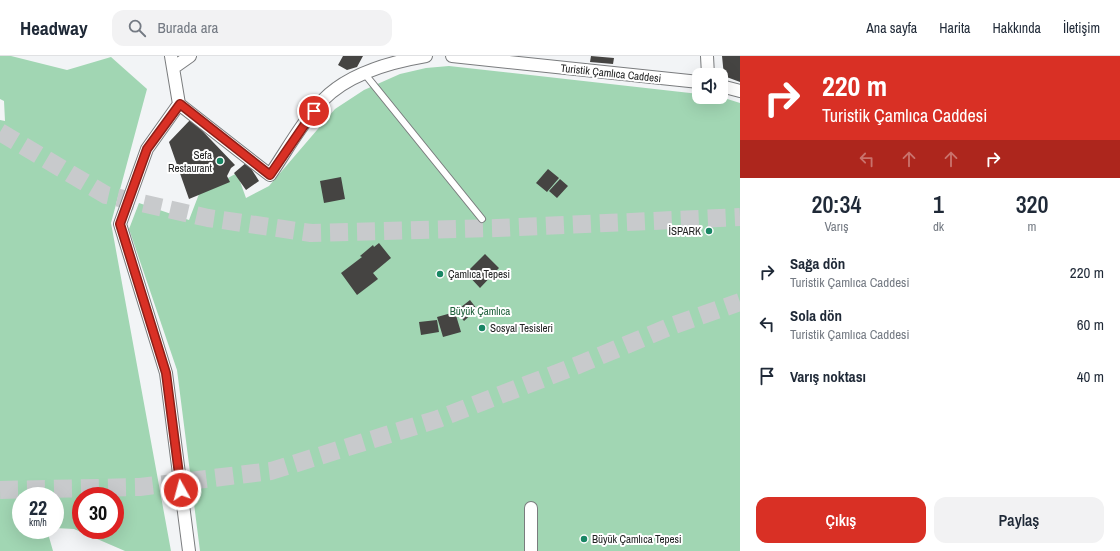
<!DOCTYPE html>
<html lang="tr">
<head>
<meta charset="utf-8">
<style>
  :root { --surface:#fff; --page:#f2f2f3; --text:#1f2937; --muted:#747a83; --line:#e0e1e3; --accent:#d93025 }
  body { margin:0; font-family:"Archivo Narrow",sans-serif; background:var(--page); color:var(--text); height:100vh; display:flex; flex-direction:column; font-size:15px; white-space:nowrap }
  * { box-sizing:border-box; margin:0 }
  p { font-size:13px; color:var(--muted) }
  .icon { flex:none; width:22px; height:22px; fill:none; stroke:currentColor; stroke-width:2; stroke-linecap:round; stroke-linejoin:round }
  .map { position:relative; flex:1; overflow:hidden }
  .drawer { display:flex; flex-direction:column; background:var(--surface); width:380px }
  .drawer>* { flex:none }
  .hud { background:#d93025; color:#fff; overflow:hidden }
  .buttons { position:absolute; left:692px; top:12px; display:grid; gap:8px }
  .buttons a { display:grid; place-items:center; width:36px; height:36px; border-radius:8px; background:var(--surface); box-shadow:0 4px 16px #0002; font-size:20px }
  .speed { position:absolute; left:12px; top:431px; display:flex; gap:8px; font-size:20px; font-weight:700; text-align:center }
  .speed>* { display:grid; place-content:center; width:52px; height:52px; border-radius:50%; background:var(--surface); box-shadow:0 4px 16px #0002; line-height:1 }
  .speed small { font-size:10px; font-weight:400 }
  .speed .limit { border:6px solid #d22; background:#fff; color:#111 }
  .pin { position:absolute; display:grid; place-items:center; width:34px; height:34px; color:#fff; margin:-17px; border:2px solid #fff; border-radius:50%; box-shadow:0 1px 4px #0007 }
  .me { position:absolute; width:44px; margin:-22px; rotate:353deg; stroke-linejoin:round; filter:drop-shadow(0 0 3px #0008) }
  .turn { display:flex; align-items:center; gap:14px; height:84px; padding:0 16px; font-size:18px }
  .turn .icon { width:52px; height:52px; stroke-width:2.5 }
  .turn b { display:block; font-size:28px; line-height:34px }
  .lanes { display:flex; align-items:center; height:38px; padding:0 16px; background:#0003; justify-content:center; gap:20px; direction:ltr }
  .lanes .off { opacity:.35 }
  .eta { display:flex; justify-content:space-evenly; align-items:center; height:68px; text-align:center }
  .eta b { font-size:24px; font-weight:600; line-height:28px }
  .button { display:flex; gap:8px; margin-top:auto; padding:8px 16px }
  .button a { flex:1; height:46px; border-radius:12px; background:var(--accent); color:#fff; font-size:16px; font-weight:600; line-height:46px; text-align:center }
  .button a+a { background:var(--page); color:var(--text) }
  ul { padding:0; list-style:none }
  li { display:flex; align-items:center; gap:12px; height:52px; padding:0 16px }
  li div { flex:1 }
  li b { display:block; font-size:15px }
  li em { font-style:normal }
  header { display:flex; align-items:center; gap:24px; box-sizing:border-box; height:56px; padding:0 20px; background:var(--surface); border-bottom:1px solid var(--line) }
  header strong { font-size:19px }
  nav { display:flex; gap:22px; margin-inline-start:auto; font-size:14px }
  .search { width:280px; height:36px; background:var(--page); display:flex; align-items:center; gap:10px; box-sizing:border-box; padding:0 14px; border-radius:12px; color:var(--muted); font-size:15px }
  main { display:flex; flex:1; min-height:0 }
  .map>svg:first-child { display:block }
</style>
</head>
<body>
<header>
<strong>Headway</strong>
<div class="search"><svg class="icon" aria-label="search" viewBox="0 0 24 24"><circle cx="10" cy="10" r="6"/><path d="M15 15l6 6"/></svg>Burada ara</div>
<nav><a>Ana sayfa</a><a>Harita</a><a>Hakkında</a><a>İletişim</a></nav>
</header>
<main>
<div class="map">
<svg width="740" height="495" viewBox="0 0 740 495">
  <rect width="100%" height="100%" fill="#f2f4f6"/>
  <path fill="#a1d6b3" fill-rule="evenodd" d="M0,0H11L67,14L111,1L147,33L111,167L171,495H125L74,473L55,472V440H21V474H47L53,495H0V64L5,65L4,45L0,43ZM81,440H115V474H81Z
    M449,10L699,38V41H721L740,47V495H200L177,314L129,173L139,147L189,164L199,138L237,117L246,142L269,130L335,53L364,34L400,18L426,12Z"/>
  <path fill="#454442" d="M343,0H363L357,11L347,14L338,9Z
    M591,0L614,2L613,8L590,6Z
    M722,0H740V26L724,20Z
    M191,63L235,109L231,112L227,120L230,126L189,143L169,86Z
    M247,106L259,125L246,134L234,117Z
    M548,113L559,122L547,136L536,127Z
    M341,121L345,143L324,147L320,125Z
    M560,123L568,130L557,142L549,135Z
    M379,187L391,202L373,217L378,223L357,239L341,217L362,201L360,200L373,189L374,191Z
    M485,198L499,212L480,232L466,217Z
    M470,244L477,253L464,265L456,255Z
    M455,256L461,276L443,281L437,261Z
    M437,264L439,276L421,279L419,266Z"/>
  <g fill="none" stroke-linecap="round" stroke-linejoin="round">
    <path stroke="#c8cacc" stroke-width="18" stroke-dasharray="18 9" stroke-linecap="butt" d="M0,76L106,139L208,162L311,177L497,172L740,161
      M0,434L140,431L271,415L438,363L578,309L674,269L740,246"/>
    <g stroke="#7a7c7e" stroke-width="8">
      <path id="lane" d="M364,17L482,163"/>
    </g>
    <g stroke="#7a7c7e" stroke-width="14">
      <path id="street" d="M171,0L179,48
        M452,0L699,26
        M707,0L708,19
        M173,12L190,0
        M721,30L740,35
        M531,452V495
        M189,495L166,317L120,168L147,93L179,48L270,119C287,94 302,66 323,44C349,17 390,6 426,0"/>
    </g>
    <use href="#lane" stroke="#fff" stroke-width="6"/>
    <use href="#street" stroke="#fff" stroke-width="12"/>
  </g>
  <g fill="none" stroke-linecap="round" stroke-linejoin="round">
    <g stroke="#8d1f18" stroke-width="10">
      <path id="route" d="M181,434L166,317L120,168L147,93L180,48L270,119L314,55"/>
    </g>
    <use href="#route" stroke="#d93025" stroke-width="7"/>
  </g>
  <g fill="#198664" stroke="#fff" stroke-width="1.5">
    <circle cx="220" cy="105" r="4"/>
    <circle cx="709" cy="175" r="4"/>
    <circle cx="440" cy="218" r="4"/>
    <circle cx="482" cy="272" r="4"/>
    <circle cx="584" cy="483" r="4"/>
  </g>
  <g text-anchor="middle" stroke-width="4" stroke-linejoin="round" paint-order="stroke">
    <g font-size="11" fill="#222323" stroke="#fff">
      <text transform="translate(611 17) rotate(6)" y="4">Turistik Çamlıca Caddesi</text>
    </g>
    <g font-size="11" fill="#222323" stroke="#fff" text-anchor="start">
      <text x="212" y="103" text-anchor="end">Sefa<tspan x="212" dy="13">Restaurant</tspan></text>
      <text x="701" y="179" text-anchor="end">İSPARK</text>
      <text x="448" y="222">Çamlıca Tepesi</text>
      <text x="490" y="276">Sosyal Tesisleri</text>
      <text x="592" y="487">Büyük Çamlıca Tepesi</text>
    </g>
    <g font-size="11" fill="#20613c" stroke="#fff">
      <text x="480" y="259">Büyük Çamlıca</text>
    </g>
  </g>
</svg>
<div class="buttons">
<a><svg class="icon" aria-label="sound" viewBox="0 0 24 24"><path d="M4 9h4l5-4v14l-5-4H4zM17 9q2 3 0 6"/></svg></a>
</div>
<div class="speed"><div>22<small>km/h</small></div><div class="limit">30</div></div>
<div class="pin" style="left:314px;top:55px;background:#d93025"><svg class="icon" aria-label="arrive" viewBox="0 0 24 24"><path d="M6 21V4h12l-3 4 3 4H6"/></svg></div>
<svg class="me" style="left:181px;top:434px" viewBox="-20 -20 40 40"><circle r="17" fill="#d93025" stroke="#fff" stroke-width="3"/><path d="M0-11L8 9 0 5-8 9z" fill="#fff"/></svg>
</div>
<section class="drawer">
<div class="hud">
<div class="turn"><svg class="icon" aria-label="right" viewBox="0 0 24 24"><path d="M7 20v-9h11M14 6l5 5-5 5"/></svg><div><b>220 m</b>Turistik Çamlıca Caddesi</div></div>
<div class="lanes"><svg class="icon off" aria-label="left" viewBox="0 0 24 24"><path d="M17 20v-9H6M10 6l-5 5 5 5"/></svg><svg class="icon off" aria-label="ahead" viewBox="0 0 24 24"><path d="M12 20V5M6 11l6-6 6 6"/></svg><svg class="icon off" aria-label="ahead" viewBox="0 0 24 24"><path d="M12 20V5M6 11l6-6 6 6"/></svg><svg class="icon" aria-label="right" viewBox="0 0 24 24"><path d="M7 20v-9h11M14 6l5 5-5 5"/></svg></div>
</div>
<div class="eta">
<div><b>20:34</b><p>Varış</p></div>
<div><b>1</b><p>dk</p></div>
<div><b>320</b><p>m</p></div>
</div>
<ul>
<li><svg class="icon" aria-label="right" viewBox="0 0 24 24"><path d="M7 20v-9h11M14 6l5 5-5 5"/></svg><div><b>Sağa dön</b><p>Turistik Çamlıca Caddesi</p></div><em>220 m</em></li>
<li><svg class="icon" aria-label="left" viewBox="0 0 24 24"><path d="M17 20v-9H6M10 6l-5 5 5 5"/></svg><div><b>Sola dön</b><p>Turistik Çamlıca Caddesi</p></div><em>60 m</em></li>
<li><svg class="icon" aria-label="arrive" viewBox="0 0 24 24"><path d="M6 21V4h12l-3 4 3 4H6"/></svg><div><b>Varış noktası</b></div><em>40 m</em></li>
</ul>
<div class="button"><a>Çıkış</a><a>Paylaş</a></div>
</section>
</main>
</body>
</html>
